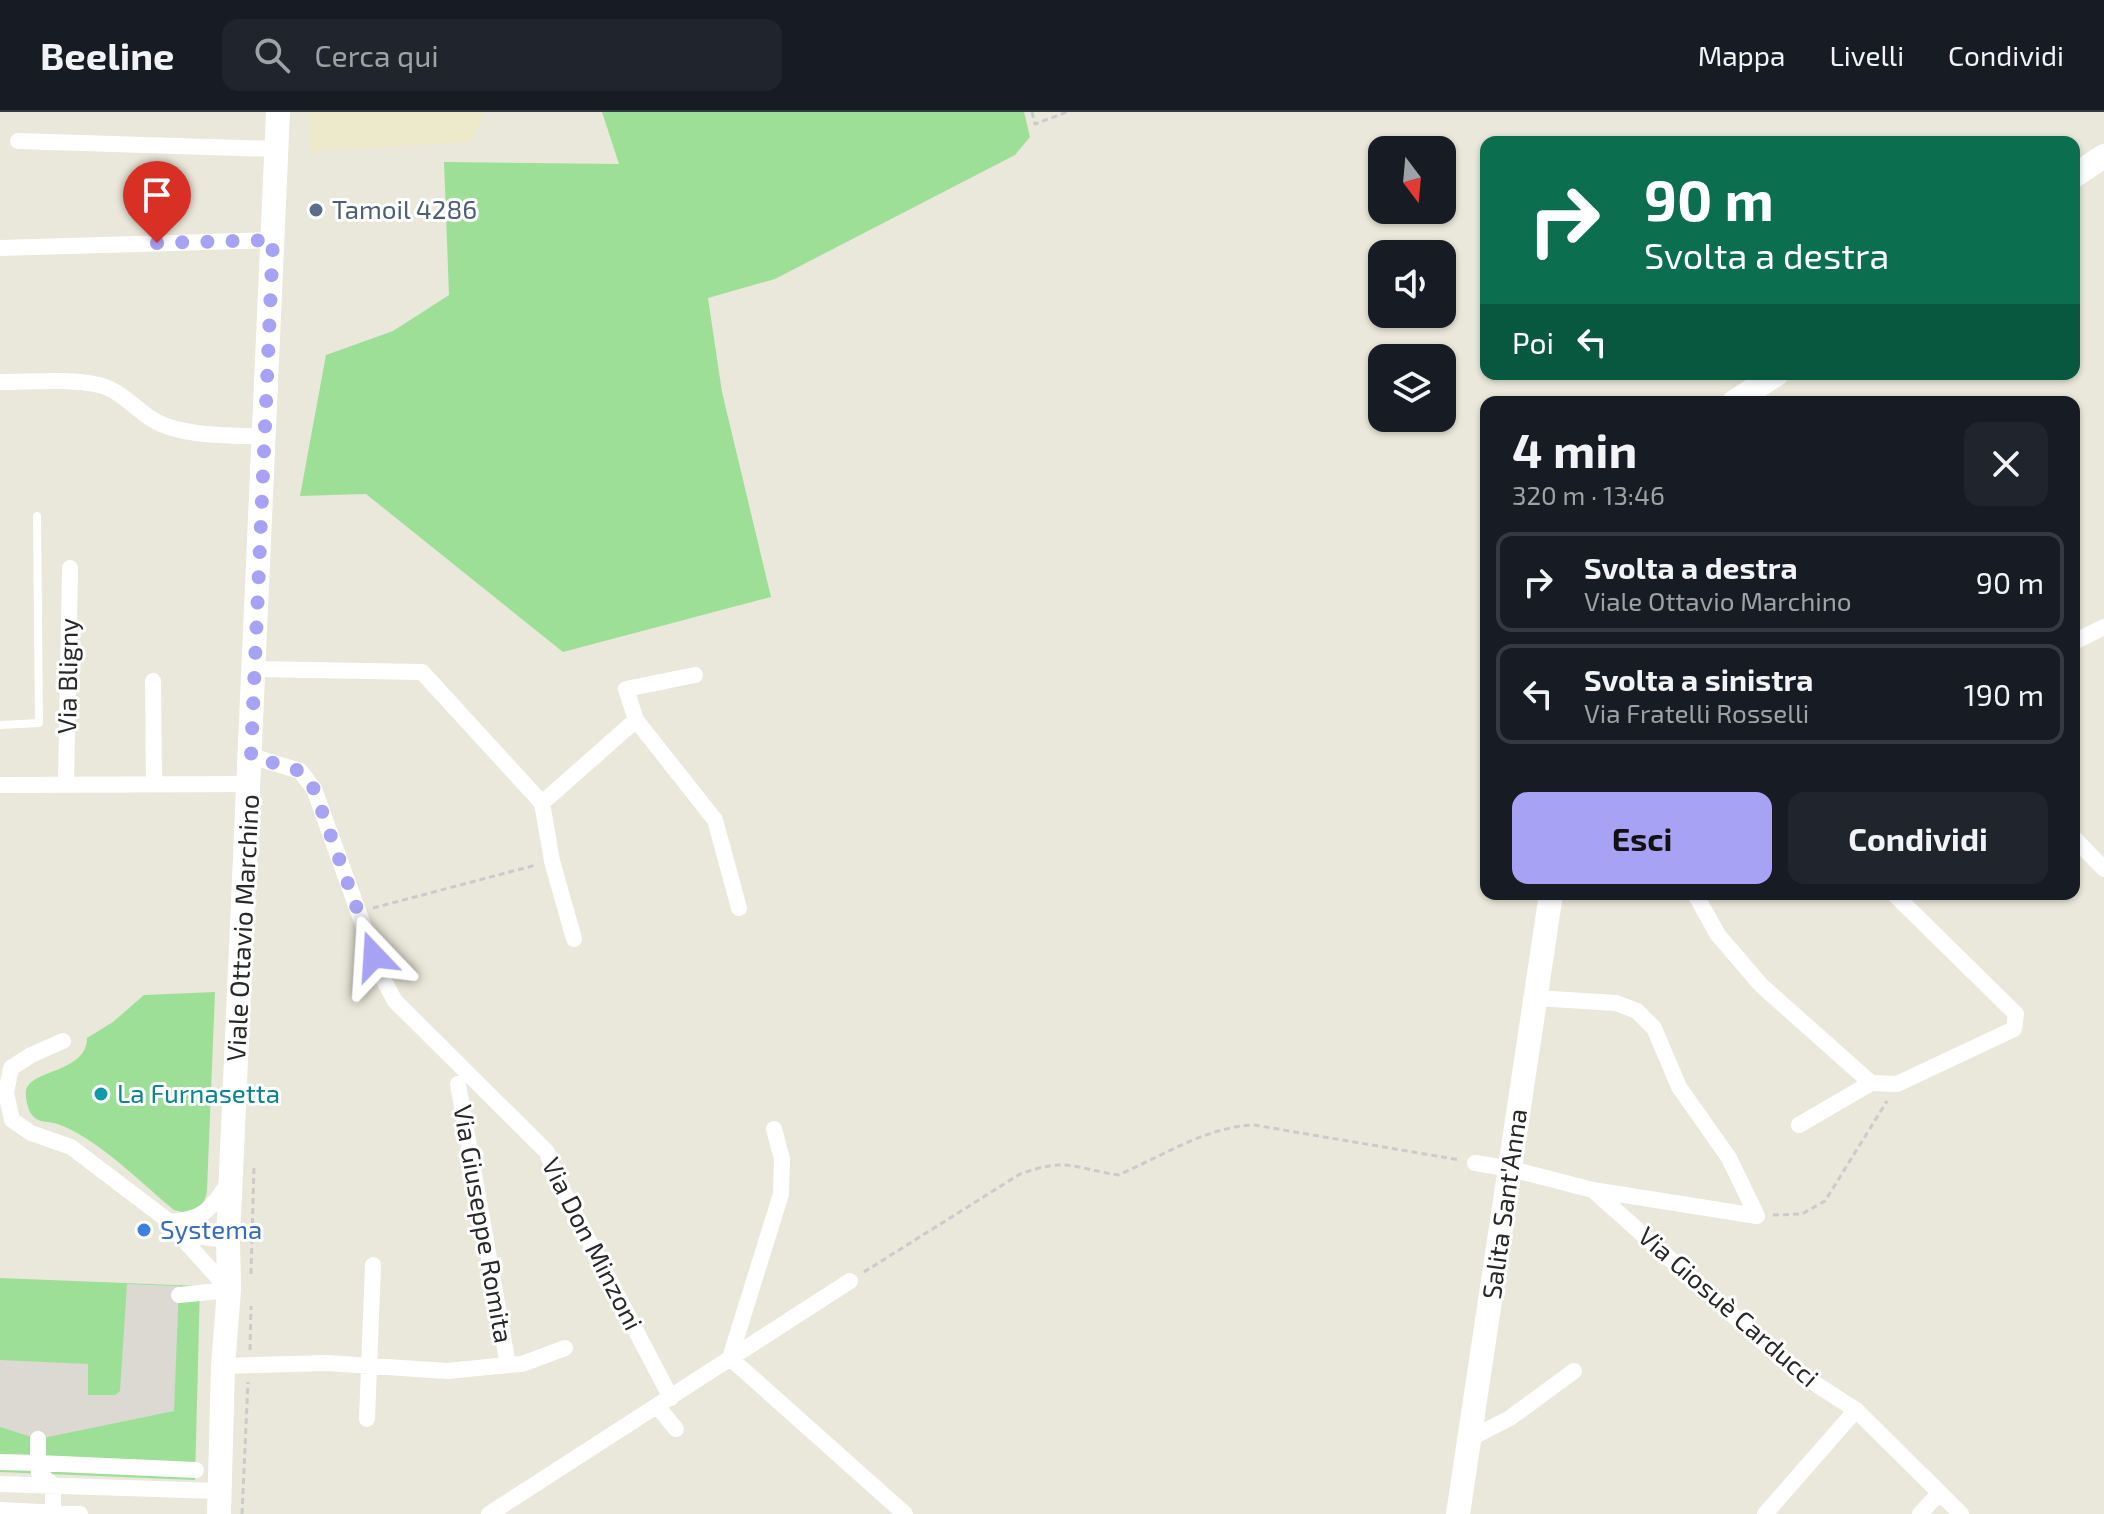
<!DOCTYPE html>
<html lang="it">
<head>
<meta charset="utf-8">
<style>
  :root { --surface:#171b24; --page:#20242c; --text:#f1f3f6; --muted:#9ea1a6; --line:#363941; --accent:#a7a2f4 }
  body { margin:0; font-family:"Exo 2",sans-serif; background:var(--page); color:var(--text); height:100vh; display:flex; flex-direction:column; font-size:30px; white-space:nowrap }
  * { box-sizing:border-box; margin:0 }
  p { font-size:26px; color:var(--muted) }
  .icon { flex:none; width:44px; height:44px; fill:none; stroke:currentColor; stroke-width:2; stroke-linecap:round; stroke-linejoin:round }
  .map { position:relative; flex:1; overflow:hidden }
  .panel { position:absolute; left:1480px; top:284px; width:600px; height:504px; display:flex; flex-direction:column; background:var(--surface); border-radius:16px; box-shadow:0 2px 6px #0004 }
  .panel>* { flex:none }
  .guide { position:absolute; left:1480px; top:24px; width:600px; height:244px; border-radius:16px; box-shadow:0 2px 6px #0004; background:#0b6e4f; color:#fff; overflow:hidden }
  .needle { width:52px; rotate:164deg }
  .controls { position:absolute; left:1368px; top:24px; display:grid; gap:16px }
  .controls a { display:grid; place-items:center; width:88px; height:88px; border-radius:16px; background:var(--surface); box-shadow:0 2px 6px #0004; font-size:40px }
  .pin { position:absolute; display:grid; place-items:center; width:68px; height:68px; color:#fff; margin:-82px -34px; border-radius:50% 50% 50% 0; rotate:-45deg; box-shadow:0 0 8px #0007 }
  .pin .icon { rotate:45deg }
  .me { position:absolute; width:88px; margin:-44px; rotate:340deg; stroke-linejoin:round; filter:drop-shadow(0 0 6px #0008) }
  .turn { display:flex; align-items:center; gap:28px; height:168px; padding:0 32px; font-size:36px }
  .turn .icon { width:104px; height:104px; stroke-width:2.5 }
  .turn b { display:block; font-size:56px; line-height:68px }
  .then { display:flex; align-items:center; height:76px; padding:0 32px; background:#0003; gap:16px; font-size:30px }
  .round { display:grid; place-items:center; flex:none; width:84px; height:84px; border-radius:16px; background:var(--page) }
  .overview { display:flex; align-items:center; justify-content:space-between; height:136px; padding:0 32px }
  h1 { font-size:48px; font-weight:700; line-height:60px }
  .action { display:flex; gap:16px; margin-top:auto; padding:16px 32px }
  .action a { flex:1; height:92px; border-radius:16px; background:var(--accent); color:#111; font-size:32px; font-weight:700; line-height:92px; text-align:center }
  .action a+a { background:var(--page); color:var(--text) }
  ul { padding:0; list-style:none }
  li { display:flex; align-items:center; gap:24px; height:100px; margin:0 16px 12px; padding:0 16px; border:4px solid var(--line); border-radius:16px }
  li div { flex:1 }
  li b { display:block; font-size:30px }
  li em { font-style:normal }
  header { display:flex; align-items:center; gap:48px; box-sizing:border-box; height:112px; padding:0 40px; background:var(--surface); border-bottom:2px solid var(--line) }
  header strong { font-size:38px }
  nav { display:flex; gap:44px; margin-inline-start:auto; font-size:28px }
  .search { width:560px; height:72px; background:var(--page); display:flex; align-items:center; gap:20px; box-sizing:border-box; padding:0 28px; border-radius:16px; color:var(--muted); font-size:30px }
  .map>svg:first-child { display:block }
</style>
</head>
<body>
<header>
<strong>Beeline</strong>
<div class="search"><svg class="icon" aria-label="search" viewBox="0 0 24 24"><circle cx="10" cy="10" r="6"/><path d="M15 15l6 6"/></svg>Cerca qui</div>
<nav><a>Mappa</a><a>Livelli</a><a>Condividi</a></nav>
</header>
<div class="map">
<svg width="2104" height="1402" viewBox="0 0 2104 1402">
  <rect width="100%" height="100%" fill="#eae8da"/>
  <path fill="#eceaca" d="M310,0H484L472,30L310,39Z"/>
  <path fill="#9edf98" d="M602,0H1024L1030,25L1015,43L775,167L708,186L722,280L771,485L563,540L366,382L300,384L326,243L393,219L449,183L444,50L619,52Z
    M215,880L207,1079C205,1096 191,1104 174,1098C146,1075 113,1042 82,1024C74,1019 63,1013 54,1011C46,1009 38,1011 32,1003C28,998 25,986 26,979C30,957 87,961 87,926L113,910L144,883Z
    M0,1166L200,1174L195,1368L0,1360Z"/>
  <path fill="#dbd9d1" d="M127,1172L179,1174L174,1299L38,1327L0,1315V1248L88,1252V1283H115L120,1279Z"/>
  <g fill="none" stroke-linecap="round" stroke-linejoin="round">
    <path stroke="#cbcbcb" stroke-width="3" stroke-dasharray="6 4" stroke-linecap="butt" d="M1032,0L1035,12L1067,0
      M373,796L536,753
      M1773,1103L1802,1102L1825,1089L1887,989
      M864,1160L1020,1062C1067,1045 1073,1056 1118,1063C1163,1044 1205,1015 1254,1013L1460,1048
      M251,1162L254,1054
      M250,1238L251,1194
      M242,1402L248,1270"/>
    <path stroke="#fff" stroke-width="8" d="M0,613L39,611L37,404"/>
    <path stroke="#fff" stroke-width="16" d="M18,29L276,37
      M0,136L273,128
      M0,270C32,270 67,266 99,273C121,278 136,298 155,309C183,325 233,323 265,325
      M2074,530L2104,515
      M255,557L422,560L542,691L552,749L574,827
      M695,563L626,577L636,608L715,708L739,796
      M153,569L154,672
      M251,644L300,659L314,677L382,865L395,889L547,1040L555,1064L671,1286
      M0,673L250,672
      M66,673L70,456
      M542,691L636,608
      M2074,726L2104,757
      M1695,782L1718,823L1761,873L1871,971L1897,972L2014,917L2016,902L1894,782
      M1536,886L1616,891L1637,899L1654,916L1679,975L1729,1046L1757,1104
      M63,929L31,943L11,956L6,981L12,1008L31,1021L71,1035L187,1123L228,1128
      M1799,1013L1871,971
      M774,1017L782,1047L781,1082L730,1246L905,1402
      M1475,1051L1511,1057L1593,1078L1757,1104
      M1593,1078L1794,1258L1856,1298L1961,1402
      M168,1110C205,1108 211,1097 230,1068
      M174,1117L229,1178
      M179,1183L229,1178
      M508,1253L522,1252L565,1236
      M223,1254L327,1251L447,1259L508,1253L458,972
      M658,1295L676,1317
      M367,1307L373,1153
      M1471,1326L1510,1306L1574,1259
      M38,1327V1351L196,1358
      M0,1350L38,1351L39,1361L53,1373V1402
      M0,1372L219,1379
      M0,1398L80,1402
      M489,1402L850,1169
      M1765,1402L1856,1298
      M1920,1402L1939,1381"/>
    <path stroke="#fff" stroke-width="24" d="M2074,64L2104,44
      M1734,290L1777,262
      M219,1402L223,1254L229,1178L228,1128L278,0
      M1458,1402L1551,782"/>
  </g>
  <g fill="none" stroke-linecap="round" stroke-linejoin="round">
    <path stroke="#a7a2f4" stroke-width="14" stroke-dasharray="0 25.2" d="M157,131L273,128L251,644L300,659L314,677L374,844"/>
  </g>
  <circle fill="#5c6f8a" stroke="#fff" stroke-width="3" cx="316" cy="98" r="8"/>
  <circle fill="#0f9aa8" stroke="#fff" stroke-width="3" cx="101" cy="982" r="8"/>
  <circle fill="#3f7fe0" stroke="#fff" stroke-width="3" cx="144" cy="1118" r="8"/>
  <g text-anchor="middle" stroke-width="6" stroke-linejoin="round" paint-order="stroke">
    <g font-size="26" fill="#4e5e75" stroke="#fff" text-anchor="start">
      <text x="332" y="107">Tamoil 4286</text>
    </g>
    <g font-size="26" fill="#282828" stroke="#fff">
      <text transform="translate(68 564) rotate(-89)" y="9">Via Bligny</text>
      <text transform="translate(243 816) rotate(-87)" y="9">Viale Ottavio Marchino</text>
      <text transform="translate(1505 1092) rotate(-82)" y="9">Salita Sant'Anna</text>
      <text transform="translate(483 1112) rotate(80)" y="9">Via Giuseppe Romita</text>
      <text transform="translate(592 1132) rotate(63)" y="9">Via Don Minzoni</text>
      <text transform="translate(1728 1195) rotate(41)" y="9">Via Giosuè Carducci</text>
    </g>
    <g font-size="26" fill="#0d838f" stroke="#fff" text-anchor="start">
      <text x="117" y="991">La Furnasetta</text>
    </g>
    <g font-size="26" fill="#366cbe" stroke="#fff" text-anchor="start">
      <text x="160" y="1127">Systema</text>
    </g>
  </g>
</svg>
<div class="controls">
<a><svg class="needle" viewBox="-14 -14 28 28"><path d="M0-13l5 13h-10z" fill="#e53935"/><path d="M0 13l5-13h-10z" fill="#9ea1a6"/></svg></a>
<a><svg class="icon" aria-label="sound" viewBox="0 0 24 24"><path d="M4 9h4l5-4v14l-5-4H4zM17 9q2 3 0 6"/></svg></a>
<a><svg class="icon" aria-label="layers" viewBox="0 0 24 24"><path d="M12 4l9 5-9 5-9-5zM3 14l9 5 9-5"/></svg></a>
</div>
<div class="pin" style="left:157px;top:131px;background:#d93025"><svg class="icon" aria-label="arrive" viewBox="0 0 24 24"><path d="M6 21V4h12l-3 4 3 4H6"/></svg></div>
<svg class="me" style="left:374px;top:844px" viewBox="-20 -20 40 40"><path d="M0-17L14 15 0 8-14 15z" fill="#a7a2f4" stroke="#fff" stroke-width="4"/></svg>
<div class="guide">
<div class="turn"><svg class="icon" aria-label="right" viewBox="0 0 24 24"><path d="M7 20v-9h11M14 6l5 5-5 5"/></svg><div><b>90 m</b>Svolta a destra</div></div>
<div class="then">Poi<svg class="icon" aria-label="left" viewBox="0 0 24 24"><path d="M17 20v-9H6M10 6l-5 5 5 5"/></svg></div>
</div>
<section class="panel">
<div class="overview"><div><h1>4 min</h1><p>320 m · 13:46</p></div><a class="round"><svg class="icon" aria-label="close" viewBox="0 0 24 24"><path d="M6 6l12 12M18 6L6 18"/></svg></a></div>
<ul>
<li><svg class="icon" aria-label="right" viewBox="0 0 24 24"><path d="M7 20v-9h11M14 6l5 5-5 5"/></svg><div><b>Svolta a destra</b><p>Viale Ottavio Marchino</p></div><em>90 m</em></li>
<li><svg class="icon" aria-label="left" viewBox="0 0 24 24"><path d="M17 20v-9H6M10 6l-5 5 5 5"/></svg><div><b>Svolta a sinistra</b><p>Via Fratelli Rosselli</p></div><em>190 m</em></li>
</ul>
<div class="action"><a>Esci</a><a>Condividi</a></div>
</section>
</div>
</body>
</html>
